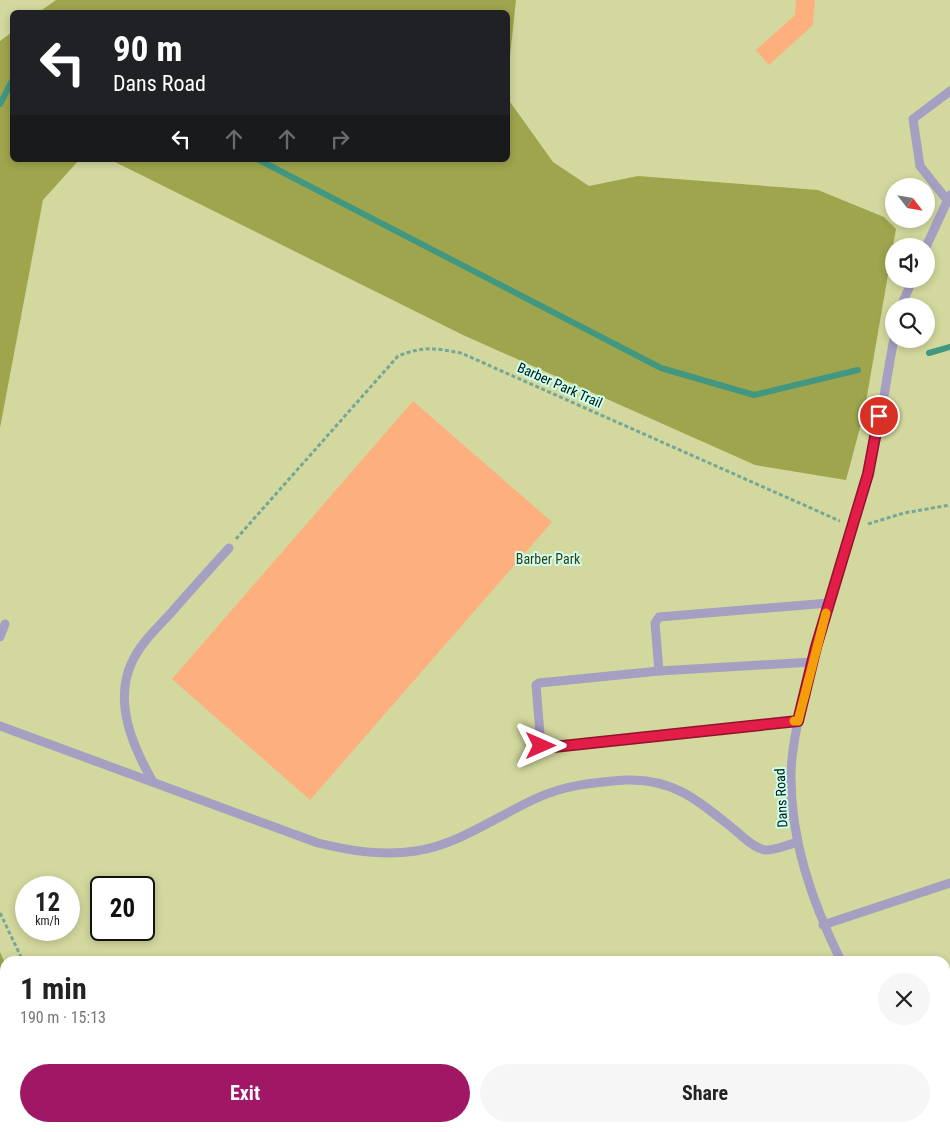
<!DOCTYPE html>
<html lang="en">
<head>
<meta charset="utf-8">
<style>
  :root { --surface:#fff; --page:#f6f6f6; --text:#222; --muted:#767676; --accent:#a01865 }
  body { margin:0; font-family:"Roboto Condensed",sans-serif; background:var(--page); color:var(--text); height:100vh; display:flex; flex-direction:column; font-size:19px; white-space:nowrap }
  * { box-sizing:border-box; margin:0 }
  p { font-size:16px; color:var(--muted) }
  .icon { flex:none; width:28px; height:28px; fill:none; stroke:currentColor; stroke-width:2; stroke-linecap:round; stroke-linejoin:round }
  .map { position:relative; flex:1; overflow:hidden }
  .details { position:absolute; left:0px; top:956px; width:950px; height:176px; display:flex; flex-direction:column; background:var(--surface); border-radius:15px 15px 0 0; box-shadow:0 2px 8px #0003 }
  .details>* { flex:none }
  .banner { position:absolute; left:10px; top:10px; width:500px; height:152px; border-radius:8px; box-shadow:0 2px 8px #0003; background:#202124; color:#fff; overflow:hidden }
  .needle { width:32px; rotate:121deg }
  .fabs { position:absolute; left:885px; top:178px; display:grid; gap:10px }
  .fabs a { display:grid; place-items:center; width:50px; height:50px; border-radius:50%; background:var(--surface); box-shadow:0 2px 8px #0003; font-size:25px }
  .speed { position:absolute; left:15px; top:876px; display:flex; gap:10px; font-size:25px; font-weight:700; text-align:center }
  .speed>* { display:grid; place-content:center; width:65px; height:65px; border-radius:50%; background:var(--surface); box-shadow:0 2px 8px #0003; line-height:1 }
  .speed small { font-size:12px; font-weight:400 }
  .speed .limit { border:2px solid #111; border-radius:8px; background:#fff; color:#111 }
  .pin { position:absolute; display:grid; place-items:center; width:42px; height:42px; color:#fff; margin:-21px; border:2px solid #fff; border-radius:50%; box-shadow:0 1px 5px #0007 }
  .me { position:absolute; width:55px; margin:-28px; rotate:90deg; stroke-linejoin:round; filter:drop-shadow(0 0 4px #0008) }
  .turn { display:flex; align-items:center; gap:18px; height:105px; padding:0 20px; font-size:22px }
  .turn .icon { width:65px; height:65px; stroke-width:2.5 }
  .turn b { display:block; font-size:35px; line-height:42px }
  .lanes { display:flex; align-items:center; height:48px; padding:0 20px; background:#0003; justify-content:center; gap:25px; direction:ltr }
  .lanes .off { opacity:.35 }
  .round { display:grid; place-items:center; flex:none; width:52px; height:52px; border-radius:26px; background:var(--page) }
  .head { display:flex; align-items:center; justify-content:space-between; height:85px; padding:0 20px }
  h1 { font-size:30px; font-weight:700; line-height:38px }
  .button { display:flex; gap:10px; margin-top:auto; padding:10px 20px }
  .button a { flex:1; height:58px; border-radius:30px; background:var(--accent); color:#fff; font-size:20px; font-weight:700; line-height:58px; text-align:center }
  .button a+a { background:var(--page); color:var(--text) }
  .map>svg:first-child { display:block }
</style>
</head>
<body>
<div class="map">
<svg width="950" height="1132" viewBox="0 0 950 1132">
  <rect width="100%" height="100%" fill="#b5f4e0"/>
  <path fill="#d3d89e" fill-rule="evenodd" d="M0,0H950V1132H0V139L12,160H508V12H12V32L0,41ZM894,186H926V219H894ZM894,246H926V279H894ZM894,306H926V339H894ZM26,888H69V930H26ZM101,888H144V930H101ZM5,961H945V1128H5Z"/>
  <path fill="#9fa54d" d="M56,0H516L508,75V12H39Z
    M12,32V160H79L43,200L0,428V41Z
    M508,99L553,162L589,186L638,176L818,190L884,217L896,229L864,413L846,480L755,465L463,335L111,160H508Z
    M0,952L5,963V1128H82L85,1132H0Z"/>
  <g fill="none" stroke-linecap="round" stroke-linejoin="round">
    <path stroke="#419780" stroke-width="6" d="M0,104L12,81
      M259,160L661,368L754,395L858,370
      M929,353L950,347"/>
  </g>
  <path fill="#feaf7e" d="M796,0H815L813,25L769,65L756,50L795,15Z
    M413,401L552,522L310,800L172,679Z"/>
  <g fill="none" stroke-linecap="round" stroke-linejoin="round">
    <path stroke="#75a697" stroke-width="3" stroke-dasharray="4 2.5" stroke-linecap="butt" d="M868,524L904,513L950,505
      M236,539L398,356C423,346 435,348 461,353L840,521
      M0,913L23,961
      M107,1128L110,1132
      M902,1132L903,1128"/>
    <path stroke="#a59fc2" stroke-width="9" d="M947,200L920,166L913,119L950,91
      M926,247L950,195
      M901,306L913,279
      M0,637L5,624
      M659,671L812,662
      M798,721L544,748L541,746L536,685L539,683L659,671L655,623L659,617L829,603
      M0,726L318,843C351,851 382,856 416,851C460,844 497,816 537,798C565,785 596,782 626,780C675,778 701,803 736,831C744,838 754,848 765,850C774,851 789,844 798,842
      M153,782C133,747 113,702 132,662C140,644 156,629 170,614C189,592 209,570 229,548
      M823,925L950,883
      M841,961C812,902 790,839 791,773C792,743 800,712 807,683C824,613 848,545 867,476C880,432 885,384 894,339
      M945,1105L950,1111"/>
  </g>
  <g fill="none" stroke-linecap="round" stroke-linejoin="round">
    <g stroke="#92132f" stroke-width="12">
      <path id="route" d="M541,746L544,748L798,721L816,647L868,474L879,416"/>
    </g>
    <use href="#route" stroke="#e11d48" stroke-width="9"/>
    <path stroke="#f59e0b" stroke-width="9" d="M794,721H798L826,613"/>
  </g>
  <g text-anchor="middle" stroke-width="4" stroke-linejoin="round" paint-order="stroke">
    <g font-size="14" fill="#011812" stroke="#cdffee">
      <text transform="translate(560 385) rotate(24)" y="5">Barber Park Trail</text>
      <text transform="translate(781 798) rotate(-93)" y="5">Dans Road</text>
    </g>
    <g font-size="14" fill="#393c16" stroke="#cdffee">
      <text x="548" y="564">Barber Park</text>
    </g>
  </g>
</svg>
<div class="fabs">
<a><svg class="needle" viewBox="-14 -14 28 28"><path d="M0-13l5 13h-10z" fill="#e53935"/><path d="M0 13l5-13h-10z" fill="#767676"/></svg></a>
<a><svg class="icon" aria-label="sound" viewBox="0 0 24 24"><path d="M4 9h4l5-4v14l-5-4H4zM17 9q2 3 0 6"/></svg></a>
<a><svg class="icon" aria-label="search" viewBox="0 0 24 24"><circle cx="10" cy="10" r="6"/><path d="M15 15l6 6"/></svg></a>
</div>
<div class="speed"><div>12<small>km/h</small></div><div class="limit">20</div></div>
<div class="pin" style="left:879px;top:416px;background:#d93025"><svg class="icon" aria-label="arrive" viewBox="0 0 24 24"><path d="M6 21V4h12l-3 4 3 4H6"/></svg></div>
<svg class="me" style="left:541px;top:746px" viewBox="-20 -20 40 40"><path d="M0-17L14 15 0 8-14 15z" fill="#e11d48" stroke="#fff" stroke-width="4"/></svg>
<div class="banner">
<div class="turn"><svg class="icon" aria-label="left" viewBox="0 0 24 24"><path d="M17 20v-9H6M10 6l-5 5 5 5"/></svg><div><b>90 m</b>Dans Road</div></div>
<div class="lanes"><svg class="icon" aria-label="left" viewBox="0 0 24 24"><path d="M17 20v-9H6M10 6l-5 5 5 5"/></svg><svg class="icon off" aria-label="ahead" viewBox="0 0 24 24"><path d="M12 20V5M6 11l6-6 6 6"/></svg><svg class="icon off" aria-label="ahead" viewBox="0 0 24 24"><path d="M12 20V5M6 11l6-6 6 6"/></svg><svg class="icon off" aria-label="right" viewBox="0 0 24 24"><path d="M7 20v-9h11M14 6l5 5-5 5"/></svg></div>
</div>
<section class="details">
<div class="head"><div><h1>1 min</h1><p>190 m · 15:13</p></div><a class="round"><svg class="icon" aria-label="close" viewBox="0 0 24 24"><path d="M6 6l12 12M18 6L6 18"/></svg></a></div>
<div class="button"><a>Exit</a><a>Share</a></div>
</section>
</div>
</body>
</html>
